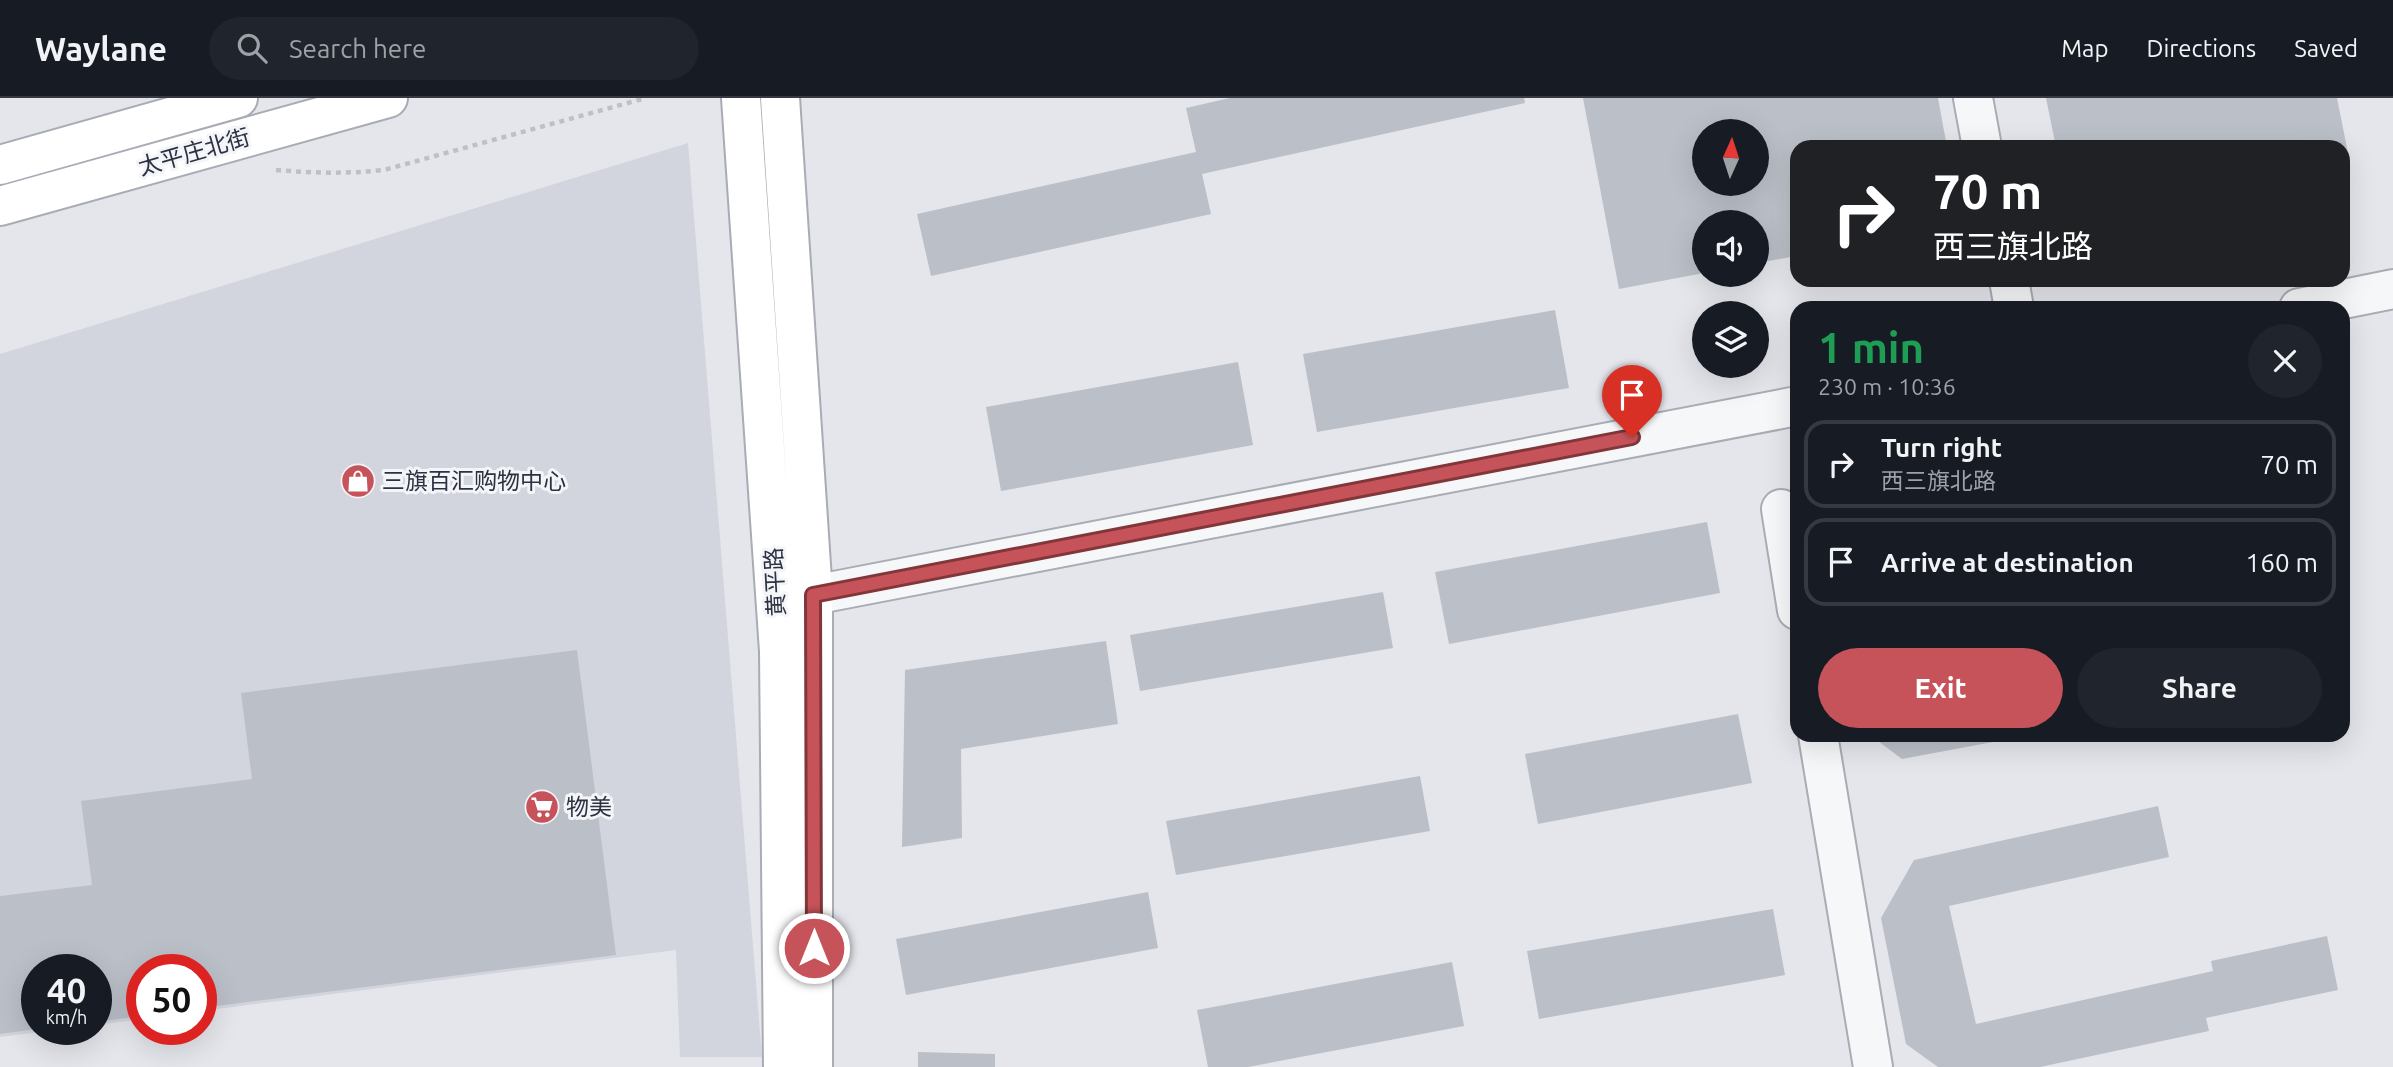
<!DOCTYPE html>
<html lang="en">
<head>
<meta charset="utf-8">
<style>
  :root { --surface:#171b24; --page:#20242c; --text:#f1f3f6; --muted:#9ea1a6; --line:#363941; --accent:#c6535a }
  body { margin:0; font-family:Ubuntu,"Noto Sans SC",sans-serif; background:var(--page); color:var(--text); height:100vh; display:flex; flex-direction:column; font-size:26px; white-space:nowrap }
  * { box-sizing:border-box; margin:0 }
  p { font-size:23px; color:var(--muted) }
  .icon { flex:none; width:38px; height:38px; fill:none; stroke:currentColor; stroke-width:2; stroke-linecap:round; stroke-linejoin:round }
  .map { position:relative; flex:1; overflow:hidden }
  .sheet { position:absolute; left:1790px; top:203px; width:560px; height:441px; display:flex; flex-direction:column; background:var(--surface); border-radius:21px; box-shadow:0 7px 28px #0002 }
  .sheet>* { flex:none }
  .hud { position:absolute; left:1790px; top:42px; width:560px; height:147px; border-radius:21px; box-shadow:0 7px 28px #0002; background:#202124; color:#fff; overflow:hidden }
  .needle { width:46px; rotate:3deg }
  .fabs { position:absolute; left:1692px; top:21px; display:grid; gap:14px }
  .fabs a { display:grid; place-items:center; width:77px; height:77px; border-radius:50%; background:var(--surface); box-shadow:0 7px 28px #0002; font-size:35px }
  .speed { position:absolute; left:21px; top:856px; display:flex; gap:14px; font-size:35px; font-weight:700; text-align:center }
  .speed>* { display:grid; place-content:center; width:91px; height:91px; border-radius:50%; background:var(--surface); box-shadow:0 7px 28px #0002; line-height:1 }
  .speed small { font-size:18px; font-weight:400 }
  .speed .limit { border:10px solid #d22; background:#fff; color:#111 }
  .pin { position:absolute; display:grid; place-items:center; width:60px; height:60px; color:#fff; margin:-72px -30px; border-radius:50% 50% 50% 0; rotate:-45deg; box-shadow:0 0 7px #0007 }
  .pin .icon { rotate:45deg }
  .me { position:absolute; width:77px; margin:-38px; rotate:0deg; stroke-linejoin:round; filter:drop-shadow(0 0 5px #0008) }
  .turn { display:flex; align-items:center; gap:24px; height:147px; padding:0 28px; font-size:32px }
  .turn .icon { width:91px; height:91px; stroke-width:2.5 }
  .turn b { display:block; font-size:49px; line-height:60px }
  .round { display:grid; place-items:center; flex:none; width:74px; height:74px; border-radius:37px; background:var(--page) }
  .headline { display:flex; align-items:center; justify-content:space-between; height:119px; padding:0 28px }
  h1 { font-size:42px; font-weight:700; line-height:52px; color:#1e9e55 }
  .action { display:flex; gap:14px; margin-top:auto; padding:14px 28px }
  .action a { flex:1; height:80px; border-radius:42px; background:var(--accent); color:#fff; font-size:28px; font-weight:700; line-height:80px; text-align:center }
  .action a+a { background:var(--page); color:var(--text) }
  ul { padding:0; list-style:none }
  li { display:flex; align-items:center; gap:21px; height:88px; margin:0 14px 10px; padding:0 14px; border:4px solid var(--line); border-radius:21px }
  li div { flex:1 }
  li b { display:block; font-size:26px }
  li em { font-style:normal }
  header { display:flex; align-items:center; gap:42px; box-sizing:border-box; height:98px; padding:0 35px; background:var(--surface); border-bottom:2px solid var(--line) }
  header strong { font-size:33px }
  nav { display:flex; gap:38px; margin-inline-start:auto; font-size:24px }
  .search { width:490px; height:63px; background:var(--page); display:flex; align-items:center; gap:18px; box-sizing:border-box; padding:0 24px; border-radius:38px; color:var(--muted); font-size:26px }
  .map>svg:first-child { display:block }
</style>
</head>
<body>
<header>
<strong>Waylane</strong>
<div class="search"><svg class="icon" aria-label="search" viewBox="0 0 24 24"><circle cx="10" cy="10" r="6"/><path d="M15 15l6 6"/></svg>Search here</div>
<nav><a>Map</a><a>Directions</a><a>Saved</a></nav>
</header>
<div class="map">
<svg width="2393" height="969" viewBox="0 0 2393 969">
  <rect width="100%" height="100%" fill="#e4e6eb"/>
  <path fill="#d2d5dd" d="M688,45L762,959H680L676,852L201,913V872H142V921L96,927V872H37V931H64L0,939V256Z"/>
  <path fill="#bbbfc7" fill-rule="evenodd" d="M1230,0H1524L1525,5L1202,76L1211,116L931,178L917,116L1196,54L1186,10Z
    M1583,0H1938L1947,49H1797V158L1757,165V124H1704V175L1619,191ZM1704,33H1757V86H1704Z
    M2046,0H2337L2349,60L2343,61V49H2056Z
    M1555,212L1569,290L1317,334L1303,256Z
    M1238,264L1253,347L1001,393L986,309Z
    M1707,424L1720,495L1449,546L1435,474Z
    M1383,494L1393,550L1140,593L1130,537Z
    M1106,543L1118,626L961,651L962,740L902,749L905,572Z
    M577,552L616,857L201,910V872H142V918L96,924V872H37V931L0,936V798L92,787L81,703L252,681L241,595Z
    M1738,616L1752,685L1538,726L1525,656Z
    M1870,637H2025V638L1902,661Z
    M1420,678L1430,733L1176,777L1166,723Z
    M2158,708L2169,759L1949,808L1976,926L2213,873L2211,863L2327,838L2338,892L2206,920L2209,933L2040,969H1938L1906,946L1881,820L1914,762Z
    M1148,794L1158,850L906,897L896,841Z
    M1773,811L1785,877L1539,921L1527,853Z
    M1452,864L1464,928L1248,969H1208L1197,912Z
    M918,954L995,956V969H918Z"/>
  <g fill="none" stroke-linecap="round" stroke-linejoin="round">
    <g stroke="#a9acb5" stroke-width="42">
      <path id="minor" d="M1973,0L1982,49
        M2009,182L2014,210
        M2299,210L2393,191
        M1781,411L1797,512
        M782,503L1797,308
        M1818,637L1873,969"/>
    </g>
    <g stroke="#a9acb5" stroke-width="42">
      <path id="secondary" d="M741,0L779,553L783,969
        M780,0L813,497V969
        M0,67L238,0
        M0,108L388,0"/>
    </g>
    <path stroke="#bec0c6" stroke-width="4.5" stroke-dasharray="5 5" stroke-linecap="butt" d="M276,72C313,75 347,76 384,72L646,0"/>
    <use href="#minor" stroke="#f6f7f9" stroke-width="38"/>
    <use href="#secondary" stroke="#fff" stroke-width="38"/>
  </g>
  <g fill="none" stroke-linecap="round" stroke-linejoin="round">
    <g stroke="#81363a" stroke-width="18">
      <path id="route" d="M814,850L813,497L1632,339"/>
    </g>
    <use href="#route" stroke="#c6535a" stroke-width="12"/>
  </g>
  <defs>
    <g id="shop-disc" transform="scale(1.75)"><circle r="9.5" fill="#c6535a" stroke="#f4f5f8"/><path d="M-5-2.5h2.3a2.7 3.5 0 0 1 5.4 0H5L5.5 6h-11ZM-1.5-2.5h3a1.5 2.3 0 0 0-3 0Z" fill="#fff"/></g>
    <g id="supermarket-disc" transform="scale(1.75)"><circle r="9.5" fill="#c6535a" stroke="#f4f5f8"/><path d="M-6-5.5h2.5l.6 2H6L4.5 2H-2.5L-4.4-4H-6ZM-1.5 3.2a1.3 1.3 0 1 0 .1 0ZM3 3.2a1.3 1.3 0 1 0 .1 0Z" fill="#fff"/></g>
  </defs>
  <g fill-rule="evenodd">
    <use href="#shop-disc" x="358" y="383"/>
    <use href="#supermarket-disc" x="542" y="709"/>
  </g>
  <g text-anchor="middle" stroke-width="6" stroke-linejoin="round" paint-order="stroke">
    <g font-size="23" fill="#2d3242" stroke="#f4f5f8">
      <text transform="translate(194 54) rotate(-16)" y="8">太平庄北街</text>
      <text transform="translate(775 484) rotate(-93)" y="8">黄平路</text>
    </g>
    <g font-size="23" fill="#2d3242" stroke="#f4f5f8" text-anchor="start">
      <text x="382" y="391">三旗百汇购物中心</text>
      <text x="566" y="717">物美</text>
    </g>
  </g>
</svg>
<div class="fabs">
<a><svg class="needle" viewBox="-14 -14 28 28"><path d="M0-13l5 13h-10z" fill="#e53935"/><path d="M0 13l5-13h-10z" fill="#9ea1a6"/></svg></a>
<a><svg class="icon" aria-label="sound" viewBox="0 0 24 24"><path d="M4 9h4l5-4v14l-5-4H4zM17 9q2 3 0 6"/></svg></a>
<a><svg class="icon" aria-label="layers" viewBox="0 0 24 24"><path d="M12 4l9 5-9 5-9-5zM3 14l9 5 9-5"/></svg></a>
</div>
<div class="speed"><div>40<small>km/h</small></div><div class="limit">50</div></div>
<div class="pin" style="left:1632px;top:339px;background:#d93025"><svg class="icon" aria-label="arrive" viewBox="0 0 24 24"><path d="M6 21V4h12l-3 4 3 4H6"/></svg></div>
<svg class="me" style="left:814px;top:850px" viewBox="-20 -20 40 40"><circle r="17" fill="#c6535a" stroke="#fff" stroke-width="3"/><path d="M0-11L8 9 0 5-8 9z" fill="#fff"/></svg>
<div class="hud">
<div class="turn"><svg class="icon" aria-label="right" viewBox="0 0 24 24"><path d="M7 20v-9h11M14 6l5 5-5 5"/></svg><div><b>70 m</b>西三旗北路</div></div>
</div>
<section class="sheet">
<div class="headline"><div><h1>1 min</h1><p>230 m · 10:36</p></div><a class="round"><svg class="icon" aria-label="close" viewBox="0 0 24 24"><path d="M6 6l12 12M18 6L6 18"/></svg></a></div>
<ul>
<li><svg class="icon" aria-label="right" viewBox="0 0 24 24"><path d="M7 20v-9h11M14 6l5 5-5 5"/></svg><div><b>Turn right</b><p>西三旗北路</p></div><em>70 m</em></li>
<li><svg class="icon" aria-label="arrive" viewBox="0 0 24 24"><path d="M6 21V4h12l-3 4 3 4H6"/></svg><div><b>Arrive at destination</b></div><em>160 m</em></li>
</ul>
<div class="action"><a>Exit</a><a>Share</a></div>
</section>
</div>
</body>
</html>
